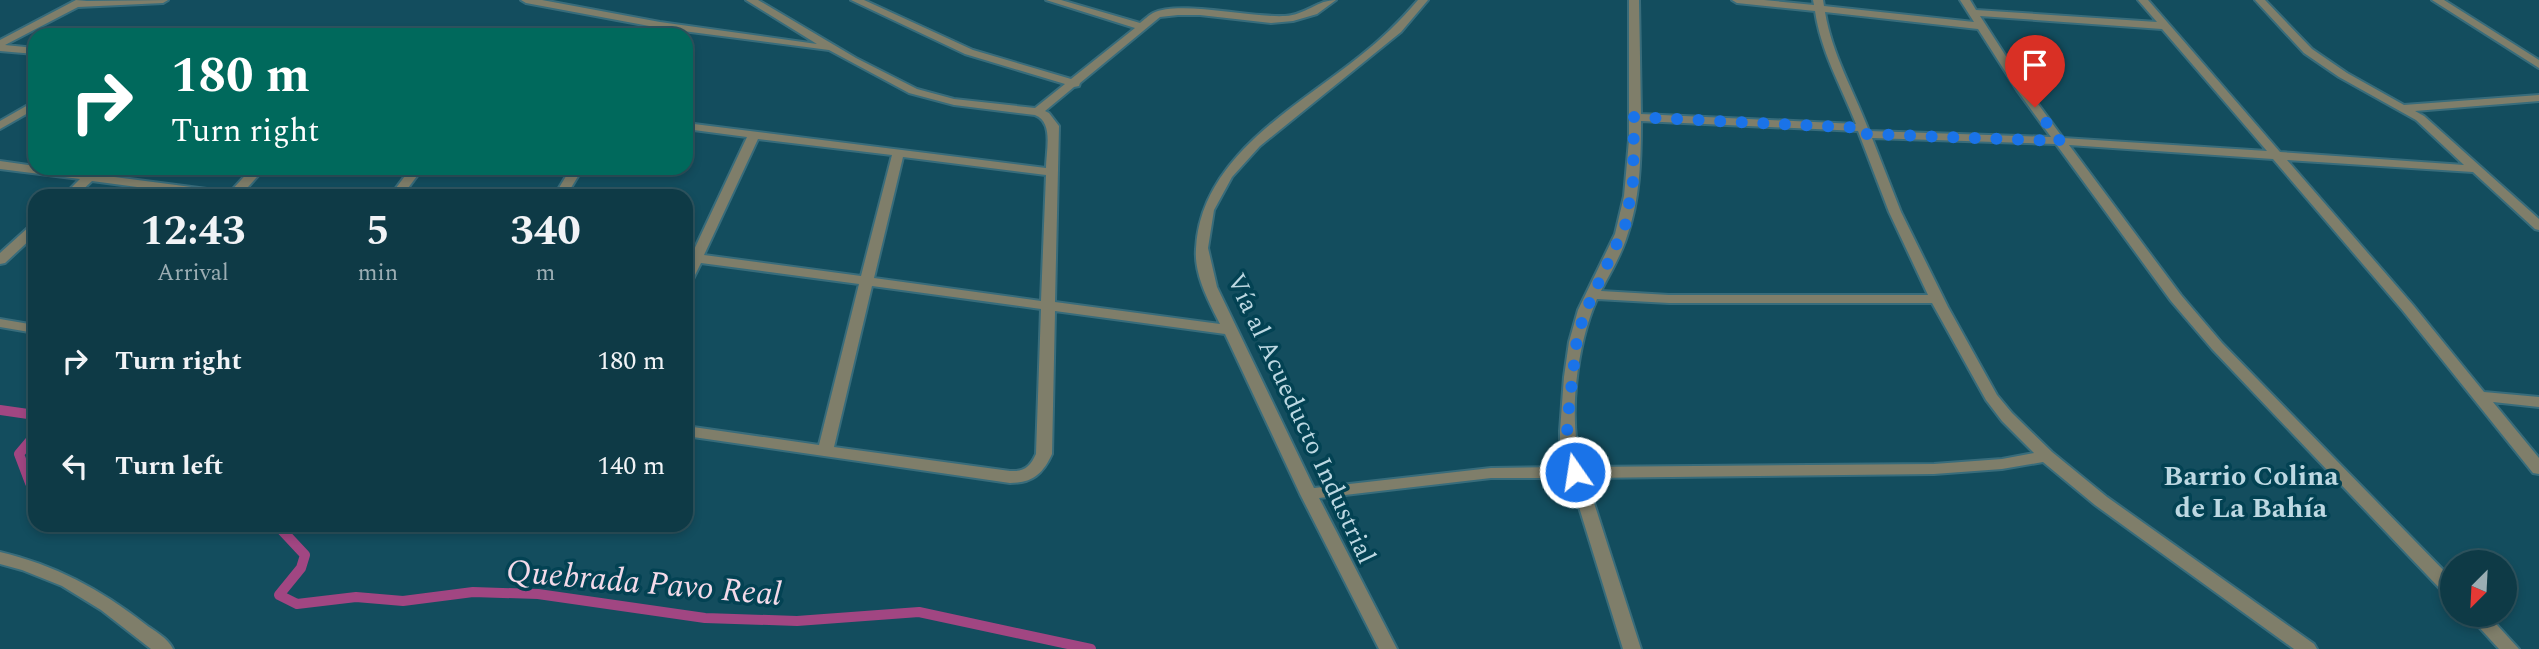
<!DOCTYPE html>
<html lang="en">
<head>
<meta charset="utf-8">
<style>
  :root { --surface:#0e3a46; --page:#1c4551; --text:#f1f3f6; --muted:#9badb3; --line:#2e545f }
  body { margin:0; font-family:Spectral,serif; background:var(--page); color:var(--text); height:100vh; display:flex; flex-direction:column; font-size:26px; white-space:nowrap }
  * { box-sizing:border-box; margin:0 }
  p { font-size:23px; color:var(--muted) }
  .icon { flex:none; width:38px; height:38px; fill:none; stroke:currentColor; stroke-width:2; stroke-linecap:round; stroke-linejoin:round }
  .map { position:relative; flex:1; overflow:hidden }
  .details { position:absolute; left:28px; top:189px; width:665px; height:343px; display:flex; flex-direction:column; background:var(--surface); border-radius:21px; box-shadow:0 4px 10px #0003,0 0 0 2px var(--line) }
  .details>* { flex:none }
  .banner { position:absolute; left:28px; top:28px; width:665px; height:147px; border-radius:21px; box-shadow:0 4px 10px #0003,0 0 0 2px var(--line); background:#00695c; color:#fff; overflow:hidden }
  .needle { width:46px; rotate:204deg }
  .controls { position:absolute; left:2440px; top:550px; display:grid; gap:14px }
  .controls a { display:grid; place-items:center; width:77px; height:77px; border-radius:50%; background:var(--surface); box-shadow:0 4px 10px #0003,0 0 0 2px var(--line); font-size:35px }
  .pin { position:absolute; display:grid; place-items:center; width:60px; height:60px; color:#fff; margin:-72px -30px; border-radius:50% 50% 50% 0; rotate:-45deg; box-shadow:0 0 7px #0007 }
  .pin .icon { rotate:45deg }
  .me { position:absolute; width:77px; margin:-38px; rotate:347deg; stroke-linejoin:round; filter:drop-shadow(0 0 5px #0008) }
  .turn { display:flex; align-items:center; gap:24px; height:147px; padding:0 28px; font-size:32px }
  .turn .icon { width:91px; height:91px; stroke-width:2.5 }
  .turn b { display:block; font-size:49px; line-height:60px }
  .eta { display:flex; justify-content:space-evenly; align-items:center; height:119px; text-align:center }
  .eta b { font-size:42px; font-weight:700; line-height:49px }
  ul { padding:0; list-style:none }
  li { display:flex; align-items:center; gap:21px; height:105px; padding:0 28px }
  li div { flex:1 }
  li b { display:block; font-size:26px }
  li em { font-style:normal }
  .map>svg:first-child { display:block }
</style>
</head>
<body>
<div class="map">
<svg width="2539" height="649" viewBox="0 0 2539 649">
  <rect width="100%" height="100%" fill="#134d5e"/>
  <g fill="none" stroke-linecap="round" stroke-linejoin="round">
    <path stroke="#a14682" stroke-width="10" d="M0,410L35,415
      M35,435L19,454L30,483L35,486
      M277,525L305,555L301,568L279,595L297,604L356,597L403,601L473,592L538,594L705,618L797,621L919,612L1091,649"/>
    <g stroke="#386c7b" stroke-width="4">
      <path id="street" d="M76,0L87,1L168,0L163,3L78,7L5,45L35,48V54L0,51V40Z
        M521,0H542L660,22L817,44L746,0H758L856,58L917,89L954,99L1035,108L1065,84L965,54L851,0H864L973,50L1071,79L1135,28L1046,0H1061L1140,23C1144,20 1149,15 1153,13C1179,0 1252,18 1285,16C1306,15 1317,0 1336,0L1317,14L1293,21L1271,23L1200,15H1178L1160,17L1080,83L1079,86L1074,87L1045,111L1049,113L1059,126L1055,302L1220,324C1209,302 1194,275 1196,249C1200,157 1297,107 1360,56C1382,39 1400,21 1418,0H1428L1401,32L1260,146L1232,177L1214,210L1208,248L1217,287L1314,488L1491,468L1566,467L1560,447V431L1564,377L1569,342L1578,310L1615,234L1624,196L1629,140V0H1639L1641,114L1856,124C1841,86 1821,52 1815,11L1737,3L1732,0H1764L1814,5L1813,0H1823L1824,6L1974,22L1960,0H1970L1976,10L2157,22L2138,0H2148L2280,152L2464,165L2416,120L2339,77L2304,53L2255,0H2265L2312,49L2347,73L2404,105L2539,95V101L2415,111L2424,116L2539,219V230L2535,229L2473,172L2287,160L2413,305L2484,392L2539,397V407L2493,402L2539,458V474L2533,473L2403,311L2273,159L2069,145L2181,295L2222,343L2452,579V597L2446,595L2212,349L2171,301L2056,144L1872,138L1901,212L1948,307L1997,395L2012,413L2052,452L2107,497L2314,644L2317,649H2294L2095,505L2043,462L2002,469L1934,474L1586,478L1641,649H1623L1570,478H1491L1319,498L1397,649H1379L1300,494L1225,334L1055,311L1052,454C1043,474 1032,483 1010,483L686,436V426L819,445L859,284L701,263L691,283L686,284V266L688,261H686V253L692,254L747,137L686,129V123L1046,168C1046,151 1054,122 1035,115L954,105L909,93L829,50L660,28L526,3ZM1825,12L1978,29L2017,90L2051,137L1869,131C1854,91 1832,55 1825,12ZM1980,16L2162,29L2267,151L2063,138L2027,89ZM1641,121L1858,131L1889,212L1928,295H1669L1601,291C1610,273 1621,256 1627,236C1640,200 1641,159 1641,121ZM758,139L892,155L861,276L704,255ZM903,157L1046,175L1041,301L874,278ZM872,286L1041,309L1036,454C1030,467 1024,472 1010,471L834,447ZM1597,299L1669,303H1932L1986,400L2002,421L2034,453L2002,459L1934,464L1582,467C1567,420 1577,344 1597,299Z
        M2432,0H2444L2539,60V68Z
        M35,101V109L0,129V121Z
        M0,161L35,166V168L87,173L92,168H105L99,175L230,192L252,168H265L240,196H205L92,181L76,196H63L80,179L0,169Z
        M411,168H423L402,196H390Z
        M571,168H583L566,196H554Z
        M35,224V235L5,263L0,264V253L31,225Z
        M0,319L35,325V333L0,327Z
        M0,552C55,565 100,589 145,624C154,631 168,638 173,649H151L101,610L62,586L22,570L0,564Z
        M2467,614H2487L2519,649H2499Z"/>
    </g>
    <use href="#street" fill="#7f7e6a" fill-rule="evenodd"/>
  </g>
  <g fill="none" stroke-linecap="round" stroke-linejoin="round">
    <path stroke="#1a73e8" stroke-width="12" stroke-dasharray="0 21.6" d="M1575,472L1568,447L1567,425L1577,338L1585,312L1625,226L1633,181L1634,117L1863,128L1865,134L2060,141L2035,107"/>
  </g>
  <g text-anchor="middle" stroke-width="7" stroke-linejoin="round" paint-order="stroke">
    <g font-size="26" fill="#bdd8e2" stroke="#034253">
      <text transform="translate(1302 418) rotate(65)" y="9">Vía al Acueducto Industrial</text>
    </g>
    <g font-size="28" font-weight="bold" fill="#bdd8e2" stroke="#034253">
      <text x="2251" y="485">Barrio Colina<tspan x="2251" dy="32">de La Bahía</tspan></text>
    </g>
    <g font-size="33" font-style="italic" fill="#f4dae9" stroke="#034253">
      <text transform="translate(644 581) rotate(5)" y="12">Quebrada Pavo Real</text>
    </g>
  </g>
</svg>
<div class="controls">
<a><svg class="needle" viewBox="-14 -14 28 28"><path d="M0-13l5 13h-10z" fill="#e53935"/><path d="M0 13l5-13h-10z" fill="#9badb3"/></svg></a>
</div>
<div class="pin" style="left:2035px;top:107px;background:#d93025"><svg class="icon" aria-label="arrive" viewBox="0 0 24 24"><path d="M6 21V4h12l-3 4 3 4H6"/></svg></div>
<svg class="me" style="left:1575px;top:472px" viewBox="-20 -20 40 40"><circle r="17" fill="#1a73e8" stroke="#fff" stroke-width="3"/><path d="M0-11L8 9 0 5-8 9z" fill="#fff"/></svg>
<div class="banner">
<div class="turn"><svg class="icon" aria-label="right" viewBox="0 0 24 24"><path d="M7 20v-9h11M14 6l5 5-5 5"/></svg><div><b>180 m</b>Turn right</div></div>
</div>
<section class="details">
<div class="eta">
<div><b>12:43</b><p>Arrival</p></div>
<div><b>5</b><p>min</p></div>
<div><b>340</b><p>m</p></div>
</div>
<ul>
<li><svg class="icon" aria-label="right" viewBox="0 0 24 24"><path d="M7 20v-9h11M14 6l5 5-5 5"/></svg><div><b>Turn right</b></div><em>180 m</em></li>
<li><svg class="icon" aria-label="left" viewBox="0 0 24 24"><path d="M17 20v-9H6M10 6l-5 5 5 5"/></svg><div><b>Turn left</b></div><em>140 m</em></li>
</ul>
</section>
</div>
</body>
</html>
